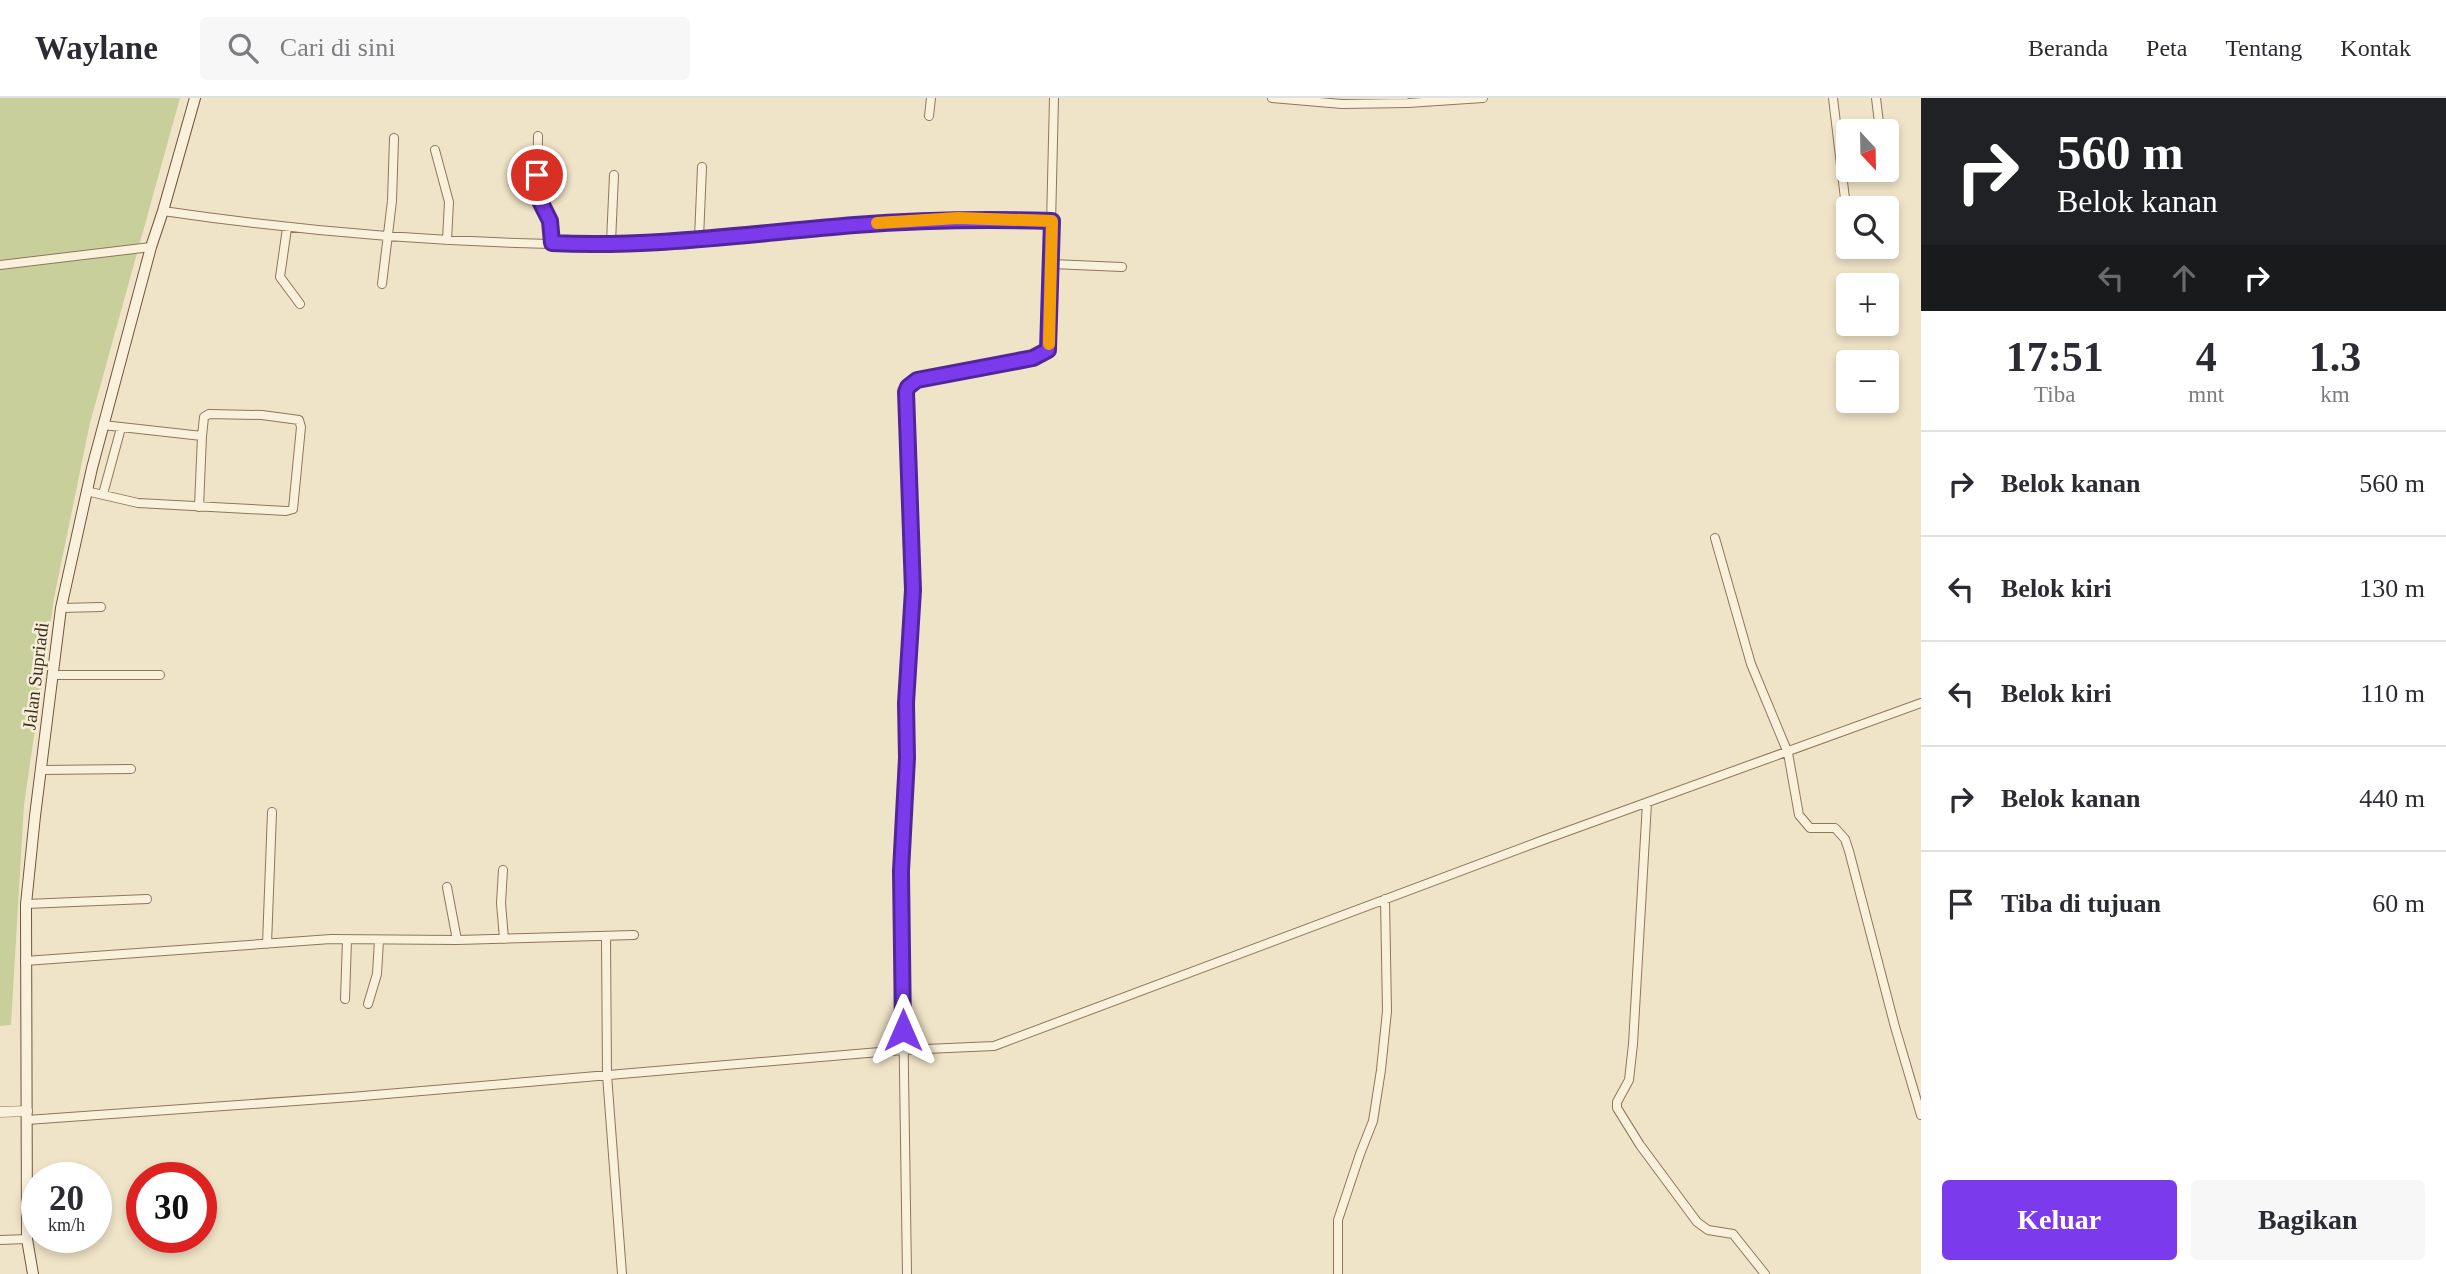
<!DOCTYPE html>
<html lang="id">
<head>
<meta charset="utf-8">
<style>
  :root { --surface:#fff; --page:#f7f7f7; --text:#2b2b33; --muted:#7c7c81; --line:#e1e1e2; --accent:#7c3aed }
  body { margin:0; font-family:Georgia,serif; background:var(--page); color:var(--text); height:100vh; display:flex; flex-direction:column; font-size:26px; white-space:nowrap }
  * { box-sizing:border-box; margin:0 }
  p { font-size:23px; color:var(--muted) }
  .icon { flex:none; width:38px; height:38px; fill:none; stroke:currentColor; stroke-width:2; stroke-linecap:round; stroke-linejoin:round }
  .map { position:relative; flex:1; overflow:hidden }
  .drawer { display:flex; flex-direction:column; background:var(--surface); width:525px }
  .drawer>* { flex:none }
  .top-card { background:#202124; color:#fff; overflow:hidden }
  .needle { width:46px; rotate:158deg }
  .controls { position:absolute; left:1836px; top:21px; display:grid; gap:14px }
  .controls a { display:grid; place-items:center; width:63px; height:63px; border-radius:7px; background:var(--surface); box-shadow:0 4px 10px #0003; font-size:35px }
  .speed { position:absolute; left:21px; top:1064px; display:flex; gap:14px; font-size:35px; font-weight:700; text-align:center }
  .speed>* { display:grid; place-content:center; width:91px; height:91px; border-radius:50%; background:var(--surface); box-shadow:0 4px 10px #0003; line-height:1 }
  .speed small { font-size:18px; font-weight:400 }
  .speed .limit { border:10px solid #d22; background:#fff; color:#111 }
  .pin { position:absolute; display:grid; place-items:center; width:60px; height:60px; color:#fff; margin:-30px; border:4px solid #fff; border-radius:50%; box-shadow:0 2px 7px #0007 }
  .me { position:absolute; width:77px; margin:-38px; rotate:0deg; stroke-linejoin:round; filter:drop-shadow(0 0 5px #0008) }
  .turn { display:flex; align-items:center; gap:24px; height:147px; padding:0 21px; font-size:32px }
  .turn .icon { width:91px; height:91px; stroke-width:2.5 }
  .turn b { display:block; font-size:49px; line-height:60px }
  .lanes { display:flex; align-items:center; height:66px; padding:0 21px; background:#0003; justify-content:center; gap:35px; direction:ltr }
  .lanes .off { opacity:.35 }
  .eta { display:flex; justify-content:space-evenly; align-items:center; height:119px; text-align:center }
  .eta b { font-size:42px; font-weight:700; line-height:49px }
  .primary-button { display:flex; gap:14px; margin-top:auto; padding:14px 21px }
  .primary-button a { flex:1; height:80px; border-radius:7px; background:var(--accent); color:#fff; font-size:28px; font-weight:700; line-height:80px; text-align:center }
  .primary-button a+a { background:var(--page); color:var(--text) }
  ul { padding:0; list-style:none }
  li { display:flex; align-items:center; gap:21px; height:105px; padding:0 21px; border-top:2px solid var(--line) }
  li div { flex:1 }
  li b { display:block; font-size:26px }
  li em { font-style:normal }
  header { display:flex; align-items:center; gap:42px; box-sizing:border-box; height:98px; padding:0 35px; background:var(--surface); border-bottom:2px solid var(--line) }
  header strong { font-size:33px }
  nav { display:flex; gap:38px; margin-inline-start:auto; font-size:24px }
  .search { width:490px; height:63px; background:var(--page); display:flex; align-items:center; gap:18px; box-sizing:border-box; padding:0 24px; border-radius:7px; color:var(--muted); font-size:26px }
  main { display:flex; flex:1; min-height:0 }
  .map>svg:first-child { display:block }
</style>
</head>
<body>
<header>
<strong>Waylane</strong>
<div class="search"><svg class="icon" aria-label="search" viewBox="0 0 24 24"><circle cx="10" cy="10" r="6"/><path d="M15 15l6 6"/></svg>Cari di sini</div>
<nav><a>Beranda</a><a>Peta</a><a>Tentang</a><a>Kontak</a></nav>
</header>
<main>
<div class="map">
<svg width="1921" height="1176" viewBox="0 0 1921 1176">
  <rect width="100%" height="100%" fill="#f0e4c8"/>
  <path fill="#c9cf9b" d="M0,0H180L90,325L54,500L24,707L11,927L0,928Z"/>
  <g fill="none" stroke-linecap="round" stroke-linejoin="round">
    <g stroke="#8d765c" stroke-width="10">
      <path id="minor" d="M1272,0L1342,6L1408,5L1483,0
        M1833,0L1846,109
        M1876,0L1880,33
        M929,18L931,0
        M538,38L537,97L550,123L552,145
        M435,52L449,104L447,142
        M163,113C300,133 437,145 576,146C703,147 830,124 957,121C989,120 1021,122 1052,123
        M287,130L280,179L300,206
        M699,140L702,69
        M611,144L614,77
        M1052,166L1122,169
        M0,167L151,149
        M382,186L392,103L394,40
        M103,327L202,338L199,409
        M86,393L138,405L286,413L293,411L301,329L299,322L262,317L209,316L204,319L202,338
        M103,396L121,330
        M1715,440L1751,566L1788,655L1799,717L1810,730H1835L1845,741L1849,753L1895,929L1921,1017
        M61,510L101,509
        M52,577H160
        M41,672L131,671
        M1647,705L1633,946L1629,982L1617,1004V1010L1640,1047L1697,1124L1708,1132L1733,1136L1765,1176
        M503,772L501,805L504,841
        M447,789L457,842
        M26,806L147,801
        M606,839L607,977L622,1176
        M267,846L272,714
        M25,863L331,841L457,842L634,837
        M345,901L347,842
        M368,906L377,876L379,842
        M27,1022L351,999L903,952L994,948L1546,741L1921,605
        M0,1142L27,1141
        M907,1176L901,773L907,660L906,605L913,492L906,294L908,289L917,282L1033,260L1048,252L1054,0
        M1338,1176V1122L1360,1056L1373,1023L1381,972L1387,913L1385,801"/>
    </g>
    <g stroke="#8d765c" stroke-width="11">
      <path id="tertiary" d="M0,1014L27,1013"/>
    </g>
    <g stroke="#6f573f" stroke-width="12">
      <path id="secondary" d="M33,1176L27,1141L26,806L35,718L61,510L92,370L151,149L163,113L195,0"/>
    </g>
    <use href="#minor" stroke="#faf1dc" stroke-width="8"/>
    <use href="#tertiary" stroke="#faf1dc" stroke-width="10"/>
    <use href="#secondary" stroke="#faf1dc" stroke-width="10"/>
  </g>
  <g fill="none" stroke-linecap="round" stroke-linejoin="round">
    <g stroke="#51269a" stroke-width="18">
      <path id="route" d="M537,77V97L550,123L552,145C653,150 755,135 855,127C921,122 986,121 1052,123L1048,252L1033,260L917,282L908,289L906,294L913,492L906,605L907,660L901,773L903,932"/>
    </g>
    <use href="#route" stroke="#7c3aed" stroke-width="12"/>
    <path stroke="#f59e0b" stroke-width="12" d="M877,125L958,120L1052,123L1049,246"/>
  </g>
  <g text-anchor="middle" stroke-width="5" stroke-linejoin="round" paint-order="stroke">
    <g font-size="19" fill="#3d2e20" stroke="#f7eed8">
      <text transform="translate(35 578) rotate(-83)" y="7">Jalan Supriadi</text>
    </g>
  </g>
</svg>
<div class="controls">
<a><svg class="needle" viewBox="-14 -14 28 28"><path d="M0-13l5 13h-10z" fill="#e53935"/><path d="M0 13l5-13h-10z" fill="#7c7c81"/></svg></a>
<a><svg class="icon" aria-label="search" viewBox="0 0 24 24"><circle cx="10" cy="10" r="6"/><path d="M15 15l6 6"/></svg></a>
<a>+</a>
<a>−</a>
</div>
<div class="speed"><div>20<small>km/h</small></div><div class="limit">30</div></div>
<div class="pin" style="left:537px;top:77px;background:#d93025"><svg class="icon" aria-label="arrive" viewBox="0 0 24 24"><path d="M6 21V4h12l-3 4 3 4H6"/></svg></div>
<svg class="me" style="left:903px;top:932px" viewBox="-20 -20 40 40"><path d="M0-17L14 15 0 8-14 15z" fill="#7c3aed" stroke="#fff" stroke-width="4"/></svg>
</div>
<section class="drawer">
<div class="top-card">
<div class="turn"><svg class="icon" aria-label="right" viewBox="0 0 24 24"><path d="M7 20v-9h11M14 6l5 5-5 5"/></svg><div><b>560 m</b>Belok kanan</div></div>
<div class="lanes"><svg class="icon off" aria-label="left" viewBox="0 0 24 24"><path d="M17 20v-9H6M10 6l-5 5 5 5"/></svg><svg class="icon off" aria-label="ahead" viewBox="0 0 24 24"><path d="M12 20V5M6 11l6-6 6 6"/></svg><svg class="icon" aria-label="right" viewBox="0 0 24 24"><path d="M7 20v-9h11M14 6l5 5-5 5"/></svg></div>
</div>
<div class="eta">
<div><b>17:51</b><p>Tiba</p></div>
<div><b>4</b><p>mnt</p></div>
<div><b>1.3</b><p>km</p></div>
</div>
<ul>
<li><svg class="icon" aria-label="right" viewBox="0 0 24 24"><path d="M7 20v-9h11M14 6l5 5-5 5"/></svg><div><b>Belok kanan</b></div><em>560 m</em></li>
<li><svg class="icon" aria-label="left" viewBox="0 0 24 24"><path d="M17 20v-9H6M10 6l-5 5 5 5"/></svg><div><b>Belok kiri</b></div><em>130 m</em></li>
<li><svg class="icon" aria-label="left" viewBox="0 0 24 24"><path d="M17 20v-9H6M10 6l-5 5 5 5"/></svg><div><b>Belok kiri</b></div><em>110 m</em></li>
<li><svg class="icon" aria-label="right" viewBox="0 0 24 24"><path d="M7 20v-9h11M14 6l5 5-5 5"/></svg><div><b>Belok kanan</b></div><em>440 m</em></li>
<li><svg class="icon" aria-label="arrive" viewBox="0 0 24 24"><path d="M6 21V4h12l-3 4 3 4H6"/></svg><div><b>Tiba di tujuan</b></div><em>60 m</em></li>
</ul>
<div class="primary-button"><a>Keluar</a><a>Bagikan</a></div>
</section>
</main>
</body>
</html>
